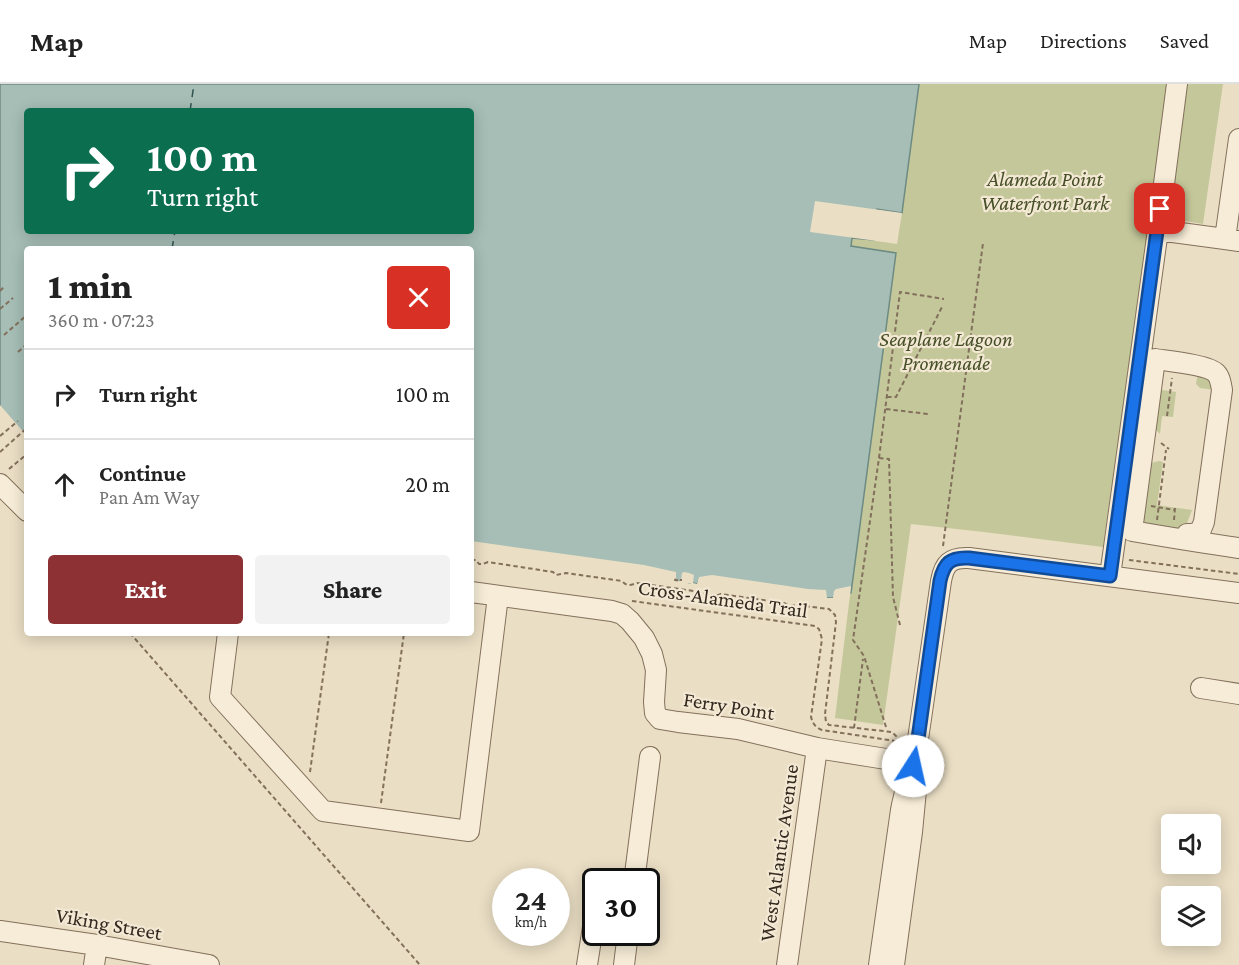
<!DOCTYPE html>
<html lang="en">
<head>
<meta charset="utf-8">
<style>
  :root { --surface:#fff; --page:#f2f2f2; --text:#222; --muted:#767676; --line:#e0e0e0; --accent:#8d3134 }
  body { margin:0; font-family:"Crimson Pro",serif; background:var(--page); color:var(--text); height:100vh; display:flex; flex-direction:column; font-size:22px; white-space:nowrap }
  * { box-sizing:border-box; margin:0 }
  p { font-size:20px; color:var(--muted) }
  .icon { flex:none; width:33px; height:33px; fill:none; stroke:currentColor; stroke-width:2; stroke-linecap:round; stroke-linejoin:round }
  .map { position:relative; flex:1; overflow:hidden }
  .side { position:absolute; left:24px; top:162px; width:450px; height:390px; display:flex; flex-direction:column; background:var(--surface); border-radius:6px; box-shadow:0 3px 15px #0003 }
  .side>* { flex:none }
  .top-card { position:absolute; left:24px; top:24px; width:450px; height:126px; border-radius:6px; box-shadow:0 3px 15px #0003; background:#0b6e4f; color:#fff; overflow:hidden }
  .buttons { position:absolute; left:1161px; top:730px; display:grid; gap:12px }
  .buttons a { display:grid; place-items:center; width:60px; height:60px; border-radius:6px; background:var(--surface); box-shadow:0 3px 15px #0003; font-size:30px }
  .speed { position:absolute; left:492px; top:784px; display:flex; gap:12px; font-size:30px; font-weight:700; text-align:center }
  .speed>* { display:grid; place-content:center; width:78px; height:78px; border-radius:50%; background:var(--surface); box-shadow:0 3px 15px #0003; line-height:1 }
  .speed small { font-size:15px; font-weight:400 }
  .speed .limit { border:3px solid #111; border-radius:9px; background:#fff; color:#111 }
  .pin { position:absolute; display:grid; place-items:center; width:51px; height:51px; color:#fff; margin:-26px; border-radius:12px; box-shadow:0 3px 9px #0006 }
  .me { position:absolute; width:66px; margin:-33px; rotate:10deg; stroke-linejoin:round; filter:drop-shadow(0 0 4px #0008) }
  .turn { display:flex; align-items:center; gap:21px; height:126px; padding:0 24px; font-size:27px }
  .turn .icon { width:78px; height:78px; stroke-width:2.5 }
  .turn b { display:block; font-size:42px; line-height:51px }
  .round { display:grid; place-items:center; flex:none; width:63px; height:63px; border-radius:6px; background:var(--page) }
  .headline { display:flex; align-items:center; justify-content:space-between; height:102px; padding:0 24px }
  h1 { font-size:36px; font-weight:800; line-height:45px }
  .button { display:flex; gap:12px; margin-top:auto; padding:12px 24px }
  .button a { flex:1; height:69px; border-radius:6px; background:var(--accent); color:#fff; font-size:24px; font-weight:800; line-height:69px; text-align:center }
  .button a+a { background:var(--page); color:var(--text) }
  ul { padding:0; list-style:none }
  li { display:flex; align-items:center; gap:18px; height:90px; padding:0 24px; border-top:2px solid var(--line) }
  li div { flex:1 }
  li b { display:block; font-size:22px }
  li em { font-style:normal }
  header { display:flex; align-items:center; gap:36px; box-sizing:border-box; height:84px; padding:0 30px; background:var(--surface); border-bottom:2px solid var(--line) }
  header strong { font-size:28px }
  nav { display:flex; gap:33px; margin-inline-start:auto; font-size:21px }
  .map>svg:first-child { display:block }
</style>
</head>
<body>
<header>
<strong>Map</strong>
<nav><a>Map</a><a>Directions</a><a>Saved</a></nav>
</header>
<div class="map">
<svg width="1239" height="881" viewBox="0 0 1239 881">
  <rect width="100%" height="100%" fill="#eadec4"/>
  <path fill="#c3c799" d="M919,0H1223L1203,140L1150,131L1103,463L984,448L911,440L883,641L835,634L851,503L842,152L897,160L902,129L844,121L913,47Z
    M1198,289L1206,291L1215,306L1200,304L1196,300Z
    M1155,305L1176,308L1173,333L1162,332L1160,350L1152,342Z
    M1159,377L1163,378L1157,421L1192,426L1184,447L1143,439L1140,436L1147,382L1151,379Z"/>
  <path fill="#a6beb6" stroke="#6d8b83" stroke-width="1.5" fill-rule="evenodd" d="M0,0H919L902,129L877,125L874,156L852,154L851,162L896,169L851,509L833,514H827L698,498V500L675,496V495L471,466V165H27V362L0,331ZM27,27H471V147H27Z"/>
  <path fill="#eadec4" d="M815,117L902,129L901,132L880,129L877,157L810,148Z
    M0,321L27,352V365L0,336Z
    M471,457L644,481L676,488V496L681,497L682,489L684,488L689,489L694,491L693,499L697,500L699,493L712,491L808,505L826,506L827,514H833L834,507L836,505L851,502L850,512L839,517H833L701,501L697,503L692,502L690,499H675L673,497L472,469Z"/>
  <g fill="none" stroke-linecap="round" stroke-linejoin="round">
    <path stroke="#2f5350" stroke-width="1.5" stroke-dasharray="8 6" stroke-linecap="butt" d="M190,27L194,0
      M172,165L175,147"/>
    <g stroke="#83705c" stroke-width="22">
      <path id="minor" d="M1239,55L1225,155L1239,157
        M1158,146L1177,0
        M0,400L27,427
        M1186,456L1187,450H1192L1200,448L1204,438L1222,306C1221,300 1220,293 1216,289C1208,281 1168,277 1155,275L1132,447C1167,453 1203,459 1239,464
        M1110,492L1158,146L1225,155
        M471,508L612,527L622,530L630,537L644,554L652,570L656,586L654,618L655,629L660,635L678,638L738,645L817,664L886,675L913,682
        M228,549L220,613L323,727L469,747L498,512
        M1201,604L1239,610
        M634,798L650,673
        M0,847L97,861L209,881
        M94,881L97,861
        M587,881L596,824
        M624,881L628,849
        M787,881L817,664
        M879,881L901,726C905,704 913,684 917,662L941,497C944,480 950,473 969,474L1239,509
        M894,881L912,748L916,706"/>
    </g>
    <path stroke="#83705c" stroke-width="2" stroke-dasharray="4.5 3" stroke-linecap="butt" d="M0,207L4,203
      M0,225L13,214
      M4,251L27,231
      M18,268L27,260
      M887,313H896L942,223
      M886,325L928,330
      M1167,332L1172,294
      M0,352L18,337
      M1161,359L1169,365
      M0,368L27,344
      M879,374L889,375L893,513L900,541
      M9,385L27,370
      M1151,422L1175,426
      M1157,436L1166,366
      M1174,436L1175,424
      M943,462L983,159
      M471,476H476L479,480H483L488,478L553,488L556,491L566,489L622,497C627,503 631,501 637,499L708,509L713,513L721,510L784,519L790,522L796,521L829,525L835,531L836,538L825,630L826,638L829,641L892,648L902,658
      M1129,476L1239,490
      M676,495L675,496L681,497V495
      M632,517L815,542L819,545L822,555L811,633C813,640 815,643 822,646L902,658
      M130,549L420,881
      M886,643L864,572L853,556L879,374L900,208L944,215
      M854,644L863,575
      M310,688L329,549
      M381,719L404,549"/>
    <use href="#minor" stroke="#f6ecd7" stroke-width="20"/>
  </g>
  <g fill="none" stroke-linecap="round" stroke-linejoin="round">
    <g stroke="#114b97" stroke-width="15">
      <path id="route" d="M913,682L917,662L940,497C944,479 950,473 969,474L1110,492L1160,125"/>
    </g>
    <use href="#route" stroke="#1a73e8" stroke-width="10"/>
  </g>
  <g text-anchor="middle" stroke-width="4.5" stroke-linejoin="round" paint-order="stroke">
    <g font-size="21" font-style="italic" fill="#464f27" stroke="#f2e8d3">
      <text x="1045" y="102">Alameda Point<tspan x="1045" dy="24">Waterfront Park</tspan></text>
      <text x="946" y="262">Seaplane Lagoon<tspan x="946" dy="24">Promenade</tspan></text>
    </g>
    <g font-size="21" fill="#34291f" stroke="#f2e8d3">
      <text transform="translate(723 515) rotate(8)" y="7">Cross-Alameda Trail</text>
      <text transform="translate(729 622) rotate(9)" y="7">Ferry Point</text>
      <text transform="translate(779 769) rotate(-82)" y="7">West Atlantic Avenue</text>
      <text transform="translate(109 840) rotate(10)" y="7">Viking Street</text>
    </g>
  </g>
</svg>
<div class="buttons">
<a><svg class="icon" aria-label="sound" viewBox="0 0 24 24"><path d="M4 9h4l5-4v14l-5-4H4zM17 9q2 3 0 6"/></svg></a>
<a><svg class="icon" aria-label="layers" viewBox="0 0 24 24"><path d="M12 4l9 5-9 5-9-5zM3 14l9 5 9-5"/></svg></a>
</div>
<div class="speed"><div>24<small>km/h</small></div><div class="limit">30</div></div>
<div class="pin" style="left:1160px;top:125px;background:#d93025"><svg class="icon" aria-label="arrive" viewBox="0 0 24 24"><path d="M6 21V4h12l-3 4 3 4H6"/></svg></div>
<svg class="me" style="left:913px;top:682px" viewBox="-20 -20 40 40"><circle r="19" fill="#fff"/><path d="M0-13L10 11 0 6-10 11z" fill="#1a73e8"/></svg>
<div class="top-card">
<div class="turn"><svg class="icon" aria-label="right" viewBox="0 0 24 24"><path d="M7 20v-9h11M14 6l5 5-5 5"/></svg><div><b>100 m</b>Turn right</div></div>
</div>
<section class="side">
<div class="headline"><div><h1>1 min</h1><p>360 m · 07:23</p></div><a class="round" style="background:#d93025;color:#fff"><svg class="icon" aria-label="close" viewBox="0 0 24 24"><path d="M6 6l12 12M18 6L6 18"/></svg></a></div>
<ul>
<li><svg class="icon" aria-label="right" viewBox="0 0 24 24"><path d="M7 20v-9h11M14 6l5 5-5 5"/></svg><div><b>Turn right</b></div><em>100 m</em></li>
<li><svg class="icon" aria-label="ahead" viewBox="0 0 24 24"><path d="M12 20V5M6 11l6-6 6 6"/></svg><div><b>Continue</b><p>Pan Am Way</p></div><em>20 m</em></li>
</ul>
<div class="button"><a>Exit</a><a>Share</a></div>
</section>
</div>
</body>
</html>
